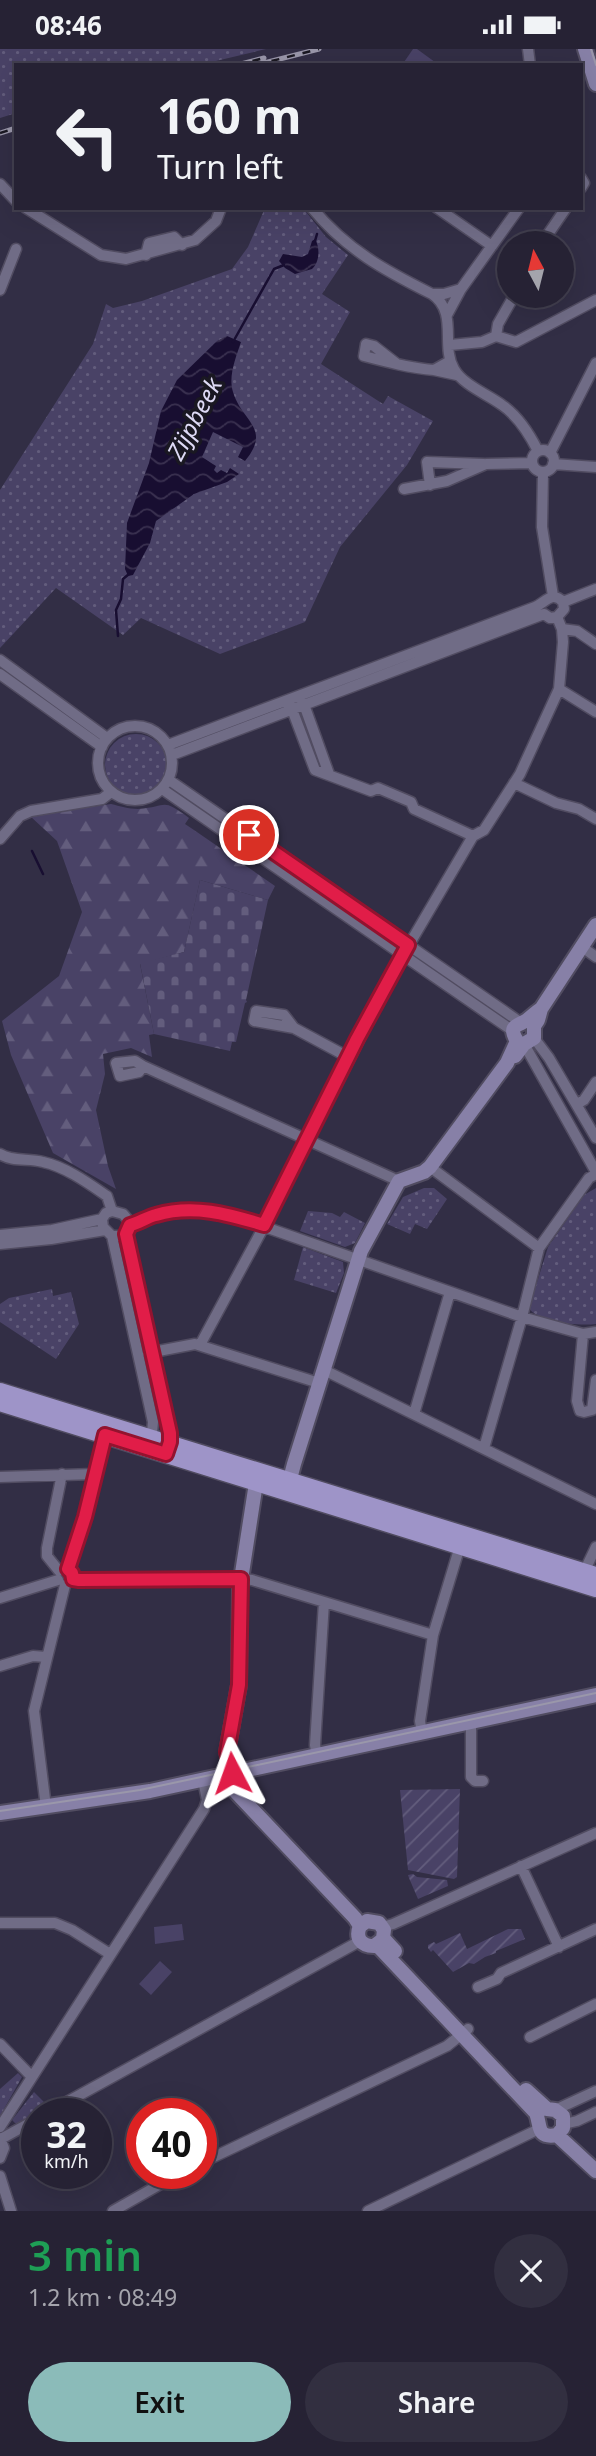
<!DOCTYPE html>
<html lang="en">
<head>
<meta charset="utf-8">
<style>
  :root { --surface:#262234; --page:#322f40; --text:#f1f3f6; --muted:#a4a4ac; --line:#423f4f; --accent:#8bbbb9 }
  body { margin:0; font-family:"Noto Sans",sans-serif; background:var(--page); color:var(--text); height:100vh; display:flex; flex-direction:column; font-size:26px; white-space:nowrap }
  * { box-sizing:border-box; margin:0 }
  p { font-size:23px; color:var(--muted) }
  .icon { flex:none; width:38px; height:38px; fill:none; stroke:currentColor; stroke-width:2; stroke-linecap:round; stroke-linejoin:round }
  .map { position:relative; height:2162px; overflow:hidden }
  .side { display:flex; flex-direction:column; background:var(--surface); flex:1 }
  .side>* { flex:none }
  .banner { position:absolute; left:14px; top:14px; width:569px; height:147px; border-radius:0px; box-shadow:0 7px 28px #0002,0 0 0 2px var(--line); background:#262234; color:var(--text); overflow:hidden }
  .needle { width:46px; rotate:353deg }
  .fabs { position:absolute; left:497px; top:182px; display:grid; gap:14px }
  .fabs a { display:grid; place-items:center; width:77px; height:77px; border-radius:50%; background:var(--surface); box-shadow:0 7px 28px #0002,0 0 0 2px var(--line); font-size:35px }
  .speed { position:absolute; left:21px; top:2049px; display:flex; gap:14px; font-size:35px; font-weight:700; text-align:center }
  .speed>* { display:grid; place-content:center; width:91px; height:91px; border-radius:50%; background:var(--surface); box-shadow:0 7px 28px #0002,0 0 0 2px var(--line); line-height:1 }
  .speed small { font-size:18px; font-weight:400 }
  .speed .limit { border:10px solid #d22; background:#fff; color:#111 }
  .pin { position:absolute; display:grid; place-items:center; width:60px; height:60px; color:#fff; margin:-30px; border:4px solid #fff; border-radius:50%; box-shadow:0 2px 7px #0007 }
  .me { position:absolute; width:77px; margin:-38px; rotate:356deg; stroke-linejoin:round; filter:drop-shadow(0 0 5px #0008) }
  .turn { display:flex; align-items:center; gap:24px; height:147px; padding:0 28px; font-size:32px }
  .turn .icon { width:91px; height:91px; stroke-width:2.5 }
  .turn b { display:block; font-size:49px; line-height:60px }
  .round { display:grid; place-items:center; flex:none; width:74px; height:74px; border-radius:37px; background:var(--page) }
  .headline { display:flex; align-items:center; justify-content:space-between; height:119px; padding:0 28px }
  h1 { font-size:42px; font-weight:600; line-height:52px; color:#1e9e55 }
  .button { display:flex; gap:14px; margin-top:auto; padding:14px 28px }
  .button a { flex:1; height:80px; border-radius:42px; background:var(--accent); color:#111; font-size:28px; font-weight:600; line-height:80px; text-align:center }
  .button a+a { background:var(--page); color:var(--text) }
  .status { display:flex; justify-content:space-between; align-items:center; height:49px; padding:0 35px; background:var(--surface); direction:ltr }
  .status svg { height:19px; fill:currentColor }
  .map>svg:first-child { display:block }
</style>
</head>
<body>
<div class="status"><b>08:46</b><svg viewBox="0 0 49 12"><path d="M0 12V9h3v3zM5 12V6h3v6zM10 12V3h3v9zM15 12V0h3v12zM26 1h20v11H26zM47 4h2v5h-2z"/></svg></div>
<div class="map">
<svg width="596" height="2162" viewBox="0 0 596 2162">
  <defs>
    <pattern id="forest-firs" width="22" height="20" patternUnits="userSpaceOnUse" patternTransform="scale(1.75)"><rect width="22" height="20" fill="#494266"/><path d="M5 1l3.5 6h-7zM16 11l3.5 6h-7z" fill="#635d7d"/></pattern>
    <pattern id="cemetery-stones" width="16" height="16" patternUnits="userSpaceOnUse" patternTransform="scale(1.75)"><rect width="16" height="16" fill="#494266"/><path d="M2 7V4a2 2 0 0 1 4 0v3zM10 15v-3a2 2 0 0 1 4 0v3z" fill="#635d7d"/></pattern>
    <pattern id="park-dots" width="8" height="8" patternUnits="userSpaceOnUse" patternTransform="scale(1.75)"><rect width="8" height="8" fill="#494266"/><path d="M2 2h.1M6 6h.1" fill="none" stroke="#635d7d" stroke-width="1.8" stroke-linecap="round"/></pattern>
    <pattern id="garden-furrows" width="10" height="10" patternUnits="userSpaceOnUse" patternTransform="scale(1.75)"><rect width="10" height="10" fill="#494266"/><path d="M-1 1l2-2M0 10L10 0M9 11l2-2" fill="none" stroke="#635d7d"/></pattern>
    <pattern id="water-waves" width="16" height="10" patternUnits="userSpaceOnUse" patternTransform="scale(1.75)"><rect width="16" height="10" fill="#180e31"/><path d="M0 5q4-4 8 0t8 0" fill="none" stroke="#3a3150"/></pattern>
  </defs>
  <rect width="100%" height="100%" fill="#322e45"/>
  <path fill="#494266" d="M413,0H417L439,16H402Z
    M179,741L280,812V814L176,745Z
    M300,827L394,890L390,894L299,829Z
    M182,1875L184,1891L155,1895L154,1878Z
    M160,1912L172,1923L151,1946L139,1935Z"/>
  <path fill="url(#forest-firs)" d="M111,755C120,757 128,760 138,760C169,758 160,748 189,769L185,775L194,781L275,837L268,851L200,831L184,903L140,915L154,985L149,986L152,1008L131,999L103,1005L105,1025L96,1061L108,1117L116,1140L53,1104L11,1006L2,972L59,927L82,863L57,792L30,767Z"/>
  <path fill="url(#cemetery-stones)" d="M200,831L268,851L246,951L247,953L245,954L236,993H232L230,1002L154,985L140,914L184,903Z"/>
  <path fill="url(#park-dots)" d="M0,0H266L199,16H16V64L0,69Z
    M265,159H303L326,188L348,206L322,245L350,263L321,315L383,355L388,347L433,372L407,416L340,498L305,573L220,605L141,569L123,586L56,539L0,599V441L93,295L106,255L113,259L142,252L232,220L248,198Z
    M105 716a31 31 0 1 1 62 0a31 31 0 1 1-62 0Z
    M424,1139H434L447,1150L427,1180L415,1175L410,1185L387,1175L403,1148Z
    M596,1139V1275C579,1277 538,1274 529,1259L548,1198L584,1146Z
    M308,1162L332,1164L340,1168L344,1163L365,1174L355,1194L345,1198L300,1182Z
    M303,1198L343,1213L344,1224L336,1244L294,1231Z
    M52,1240L53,1247L71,1243L79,1275L56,1310L0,1273V1255L9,1249Z
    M18,2024L22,2028L0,2067V2040Z
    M34,2043L45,2054L31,2065L32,2067L20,2074H15L12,2071Z"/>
  <path fill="url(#garden-furrows)" d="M460,1740L457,1828L454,1830L408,1821L400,1741Z
    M413,1825L417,1828L447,1831L448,1837L418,1850L409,1829L408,1826Z
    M508,1880H521L525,1890L496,1902V1904L485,1908L474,1915L469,1914L453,1923L433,1901L431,1903L428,1899V1896L434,1893L436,1895L460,1884L467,1900Z"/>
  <path fill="url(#water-waves)" d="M315,190C320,198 320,213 312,220L295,225L285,219L279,212L283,205L302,208L308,205L312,192Z
    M227,287L241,293C236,308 228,327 233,343C242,373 272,379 245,412L238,408L243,398L213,383L202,408L216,417L214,421L217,424L221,421L227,424L230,419L239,425L227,433L194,445L156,472L150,494L133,526L128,527L125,520L127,474L149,414L161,362L177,331L217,292Z"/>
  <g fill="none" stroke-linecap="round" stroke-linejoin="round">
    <path stroke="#180e31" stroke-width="2.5" d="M315,192L317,185
      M233,293L274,220L284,216
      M118,587L116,561L121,550L123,530L129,525
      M32,802L43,825"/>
    <g stroke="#514c61" stroke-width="13">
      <path id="street" d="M528,0L530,16
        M581,129L584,134L581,139
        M0,135L16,152
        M26,159L101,206L126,210L195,191L216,172L221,159
        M312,159C347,201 384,221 432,245
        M437,159L492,197
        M542,194L566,159
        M146,206L149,194L174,188L182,196
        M461,240L519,159
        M0,241L16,200
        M447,266L461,240L444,245H432C459,264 440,296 454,320C463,336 487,345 502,356C518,367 529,384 538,402
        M496,287L516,293L596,251
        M496,287L498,275L514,247
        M450,296L482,293L496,287
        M450,312L434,321L457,326
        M397,315L374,297L366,295L364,307C387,313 410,319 434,321
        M532 412a11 11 0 1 1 22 0a11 11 0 1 1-22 0Z
        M550,404L596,314
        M553,415L596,418
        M543,423L542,478L553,547
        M430,436L427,413L484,415
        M404,440L447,432L486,415L532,414
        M563,553L596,540
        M562,580L577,582L596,595
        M0,611L107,689
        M0,625L102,698
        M559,640L596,663
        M302,650L329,725
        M290,655L315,721L371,742L378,739L411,753L414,760L473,787
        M98 714a37 37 0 1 1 74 0a37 37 0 1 1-74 0Z
        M168,696L535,558C545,554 552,541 563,553
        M172,706L544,565L550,569L557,568L564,560L563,553
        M169,731L520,973
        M514,734L556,754L579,760L596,770
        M162,740L513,982
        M0,790L20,767L31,762L102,750L111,743
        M582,898L596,908
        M294,979L254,972L256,962L284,966L294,979L348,1008
        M534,989L549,1009L596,1089
        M524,995L596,1123
        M135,1012L143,1017L139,1023L120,1027L116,1014Z
        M143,1017L399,1132
        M577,1055L584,1051L596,1033
        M0,1105C12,1113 29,1109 43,1113C66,1118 88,1134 107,1147L112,1162
        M430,1118L539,1199
        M112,1162L123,1165L129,1172V1182L123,1187H112L103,1178L102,1170L106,1164Z
        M130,1176L167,1163L202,1161L225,1164L522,1268L583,1285L596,1283
        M126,1185L170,1384L168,1398
        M0,1186L52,1181L102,1170
        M112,1187L153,1373L151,1393
        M0,1195L51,1190L105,1181
        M583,1285L577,1352L580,1362L584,1363L592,1361L596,1331
        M200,1296L268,1170L396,918L473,787L484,781L520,725L559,640L563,593L562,580L557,568
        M148,1304L195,1295L319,1334
        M324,1321L596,1455
        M414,1365L450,1243
        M484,1399L522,1268L539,1199L589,1129L596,1125
        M0,1428L94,1425
        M68,1520L85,1468L106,1383
        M59,1522L47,1507V1499L62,1425
        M584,1523L596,1498
        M73,1530L235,1529L252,1531L433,1586
        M0,1549L58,1531
        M0,1617L33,1607L46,1608
        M471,1674V1728L475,1732H483
        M422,1684L420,1672L433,1586L460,1497
        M317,1707L315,1696L324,1553
        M46,1758L34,1662L65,1536
        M521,1817L559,1898
        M0,1874H55L72,1881L110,1905
        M382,1878L393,1875L596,1784
        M478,1938L497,1930L501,1924L596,1880
        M530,1988L596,1955
        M0,1995L32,2028
        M555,2061L596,2042
        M45,2065L360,1892
        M564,2075L577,2072L596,2063
        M0,2078L204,1760L207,1751L204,1736
        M0,2089L4,2099L0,2109
        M1,2090L37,2070
        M201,2114L447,1997L468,1980
        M0,2127L11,2162
        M113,2162L180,2124
        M368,2162L539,2080"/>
    </g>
    <g stroke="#514c61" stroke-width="18">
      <path id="secondary" d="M585,0L596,35
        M515,1007L524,995L534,989V977L538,971L541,960L596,876
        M292,1442L290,1430L294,1415L361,1202L399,1132L424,1123L430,1118L507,1014L517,992C507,976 518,977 527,971C531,968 536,963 541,960
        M232,1724L227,1703L239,1636L240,1537L256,1434L268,1433
        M232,1724L230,1730L233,1740L355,1869L360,1877C355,1889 361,1897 374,1897L382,1891
        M0,1764L150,1742L596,1646
        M360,1877L367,1872L379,1874L384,1881L383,1889L395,1902
        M377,1896L536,2064C541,2076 536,2090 557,2086L596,2122
        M526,2041L547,2060L555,2061L563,2067V2079L557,2086"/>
    </g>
    <g stroke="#514c61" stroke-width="19">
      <path id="primary" d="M0,1342L596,1526
        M0,1354L596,1540"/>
    </g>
    <use href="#street" stroke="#706c86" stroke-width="10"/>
    <use href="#secondary" stroke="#8780a7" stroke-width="14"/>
    <use href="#primary" stroke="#9e94c8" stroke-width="16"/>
    <path stroke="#9a97aa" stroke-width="2" d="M591,0L596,16
      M0,1762L140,1741L596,1644"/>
    <g stroke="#9a97aa" stroke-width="5">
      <path id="rail" d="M237,16L264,9
        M256,16L319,0
        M0,84L16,79"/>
    </g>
    <use href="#rail" stroke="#1a1822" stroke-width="2.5" stroke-dasharray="8" stroke-linecap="butt"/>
  </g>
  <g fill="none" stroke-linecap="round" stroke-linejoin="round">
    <g stroke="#92132f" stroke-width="18">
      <path id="route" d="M232,1724L227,1703L239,1636L241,1530L79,1531L73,1530L72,1524L68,1520L85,1468L105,1386L166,1405L170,1393V1384L126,1185L130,1176C139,1174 147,1168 156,1166C193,1155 228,1165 264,1176L357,990L408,896L249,786"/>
    </g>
    <use href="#route" stroke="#e11d48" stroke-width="12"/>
  </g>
  <g text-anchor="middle" stroke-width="7" stroke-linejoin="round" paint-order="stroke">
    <g font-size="24" font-style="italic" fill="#dedaf5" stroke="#1a1822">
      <text transform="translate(195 370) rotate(-62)" y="8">Zijpbeek</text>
    </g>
  </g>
</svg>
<div class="fabs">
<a><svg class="needle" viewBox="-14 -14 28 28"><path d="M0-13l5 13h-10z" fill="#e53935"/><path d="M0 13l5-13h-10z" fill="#a4a4ac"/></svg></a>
</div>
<div class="speed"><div>32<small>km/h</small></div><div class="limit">40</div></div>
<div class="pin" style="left:249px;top:786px;background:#d93025"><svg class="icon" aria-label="arrive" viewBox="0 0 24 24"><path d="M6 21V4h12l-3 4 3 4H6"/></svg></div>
<svg class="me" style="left:232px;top:1724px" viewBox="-20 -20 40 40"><path d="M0-17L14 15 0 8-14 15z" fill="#e11d48" stroke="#fff" stroke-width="4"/></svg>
<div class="banner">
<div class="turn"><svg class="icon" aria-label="left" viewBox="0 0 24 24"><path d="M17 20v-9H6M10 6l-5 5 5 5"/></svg><div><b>160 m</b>Turn left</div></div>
</div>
</div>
<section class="side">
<div class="headline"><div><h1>3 min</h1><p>1.2 km · 08:49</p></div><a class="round"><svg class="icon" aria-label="close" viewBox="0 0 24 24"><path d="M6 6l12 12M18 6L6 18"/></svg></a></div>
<div class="button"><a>Exit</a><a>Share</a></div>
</section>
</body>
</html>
